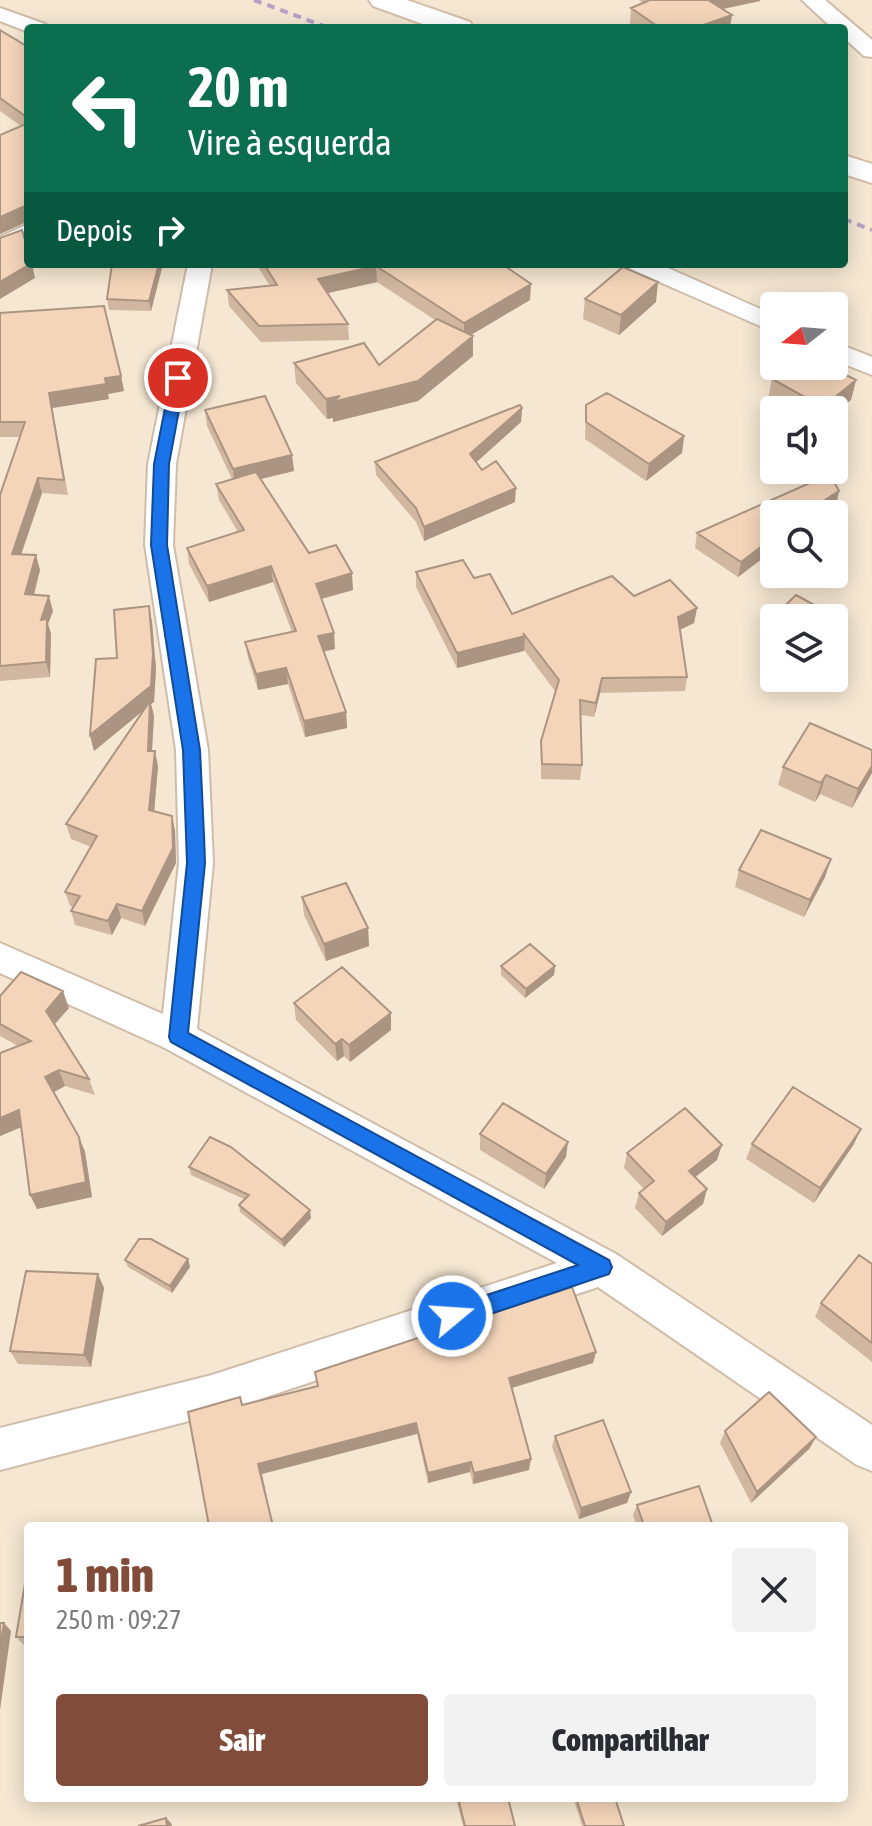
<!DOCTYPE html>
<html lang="pt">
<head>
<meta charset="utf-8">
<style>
  :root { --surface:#fff; --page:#f2f2f3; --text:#2b2b33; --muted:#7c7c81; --accent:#824c3b }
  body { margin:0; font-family:"Asap Condensed",sans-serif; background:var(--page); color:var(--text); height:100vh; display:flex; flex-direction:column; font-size:30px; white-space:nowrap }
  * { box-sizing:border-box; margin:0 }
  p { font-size:26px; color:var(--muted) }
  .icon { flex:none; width:44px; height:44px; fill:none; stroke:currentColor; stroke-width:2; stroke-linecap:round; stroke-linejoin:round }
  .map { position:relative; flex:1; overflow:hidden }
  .details { position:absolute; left:24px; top:1522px; width:824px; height:280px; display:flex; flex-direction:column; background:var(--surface); border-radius:8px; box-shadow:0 4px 20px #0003 }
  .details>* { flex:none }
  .top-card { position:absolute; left:24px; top:24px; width:824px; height:244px; border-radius:8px; box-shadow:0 4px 20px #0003; background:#0b6e4f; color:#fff; overflow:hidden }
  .needle { width:52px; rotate:253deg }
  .controls { position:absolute; left:760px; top:292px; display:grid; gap:16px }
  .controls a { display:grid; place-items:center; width:88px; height:88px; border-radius:8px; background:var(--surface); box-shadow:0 4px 20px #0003; font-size:40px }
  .pin { position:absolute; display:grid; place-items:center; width:68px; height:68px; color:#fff; margin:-34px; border:4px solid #fff; border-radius:50%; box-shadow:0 2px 8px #0007 }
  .me { position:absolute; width:88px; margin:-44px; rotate:72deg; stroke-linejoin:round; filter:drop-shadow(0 0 6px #0008) }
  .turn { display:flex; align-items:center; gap:28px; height:168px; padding:0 32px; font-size:36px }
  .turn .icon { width:104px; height:104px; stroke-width:2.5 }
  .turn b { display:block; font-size:56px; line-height:68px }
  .then { display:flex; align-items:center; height:76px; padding:0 32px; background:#0003; gap:16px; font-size:30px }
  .round { display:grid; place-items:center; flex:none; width:84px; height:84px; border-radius:8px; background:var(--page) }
  .headline { display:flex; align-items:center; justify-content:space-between; height:136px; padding:0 32px }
  h1 { font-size:48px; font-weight:800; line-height:60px; color:var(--accent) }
  .primary-button { display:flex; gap:16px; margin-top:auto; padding:16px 32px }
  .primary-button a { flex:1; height:92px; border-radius:8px; background:var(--accent); color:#fff; font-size:32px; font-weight:800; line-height:92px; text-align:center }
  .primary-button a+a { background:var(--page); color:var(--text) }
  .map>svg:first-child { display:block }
</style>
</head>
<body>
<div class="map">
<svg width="872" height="1826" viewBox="0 0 872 1826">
  <rect width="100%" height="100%" fill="#fdf5e4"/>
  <path fill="#f5e7d2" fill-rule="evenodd" d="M0,0H872V1826H0ZM28,28H844V264H28ZM774,306H834V366H774ZM774,410H834V470H774ZM774,514H834V574H774ZM774,618H834V678H774ZM28,1526H844V1798H28Z"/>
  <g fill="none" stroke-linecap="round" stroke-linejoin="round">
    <g stroke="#cfbdaa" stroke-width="4">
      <path id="street" d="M802,0H825L872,40V57L864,56L844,38V28H832Z
        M0,8L45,24L49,28H28V32L0,21Z
        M28,224V241L0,254V237Z
        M188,264H212L176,464L173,545L208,750L213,863L197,1029L616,1254L872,1425V1471L857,1465L598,1287L212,1415L0,1470V1428L212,1375L557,1263L165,1048L0,973V943L163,1014L179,863L176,750L145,545L148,464Z
        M627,264H659L774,315V332L630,269Z
        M834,342L872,357V375L834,360Z"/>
    </g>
    <g stroke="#d4bfa9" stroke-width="4">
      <path id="secondary" d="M369,0H407L470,22L474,28H434L373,6Z
        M844,155L872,164V183L844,174Z"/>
    </g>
    <use href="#street" fill="#fff" fill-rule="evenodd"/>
    <use href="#secondary" fill="#fff" fill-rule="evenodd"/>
    <path stroke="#b8a2c7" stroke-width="4" stroke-dasharray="8 6" stroke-linecap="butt" d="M254,0L329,28
      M844,219L872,230"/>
  </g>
  <path fill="#d2b7a0" d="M639,0H760V1L723,9L730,28H636L630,24L631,8L643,3Z
    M0,30L28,47V224L27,222L0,234L21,126L0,111Z
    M163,264L151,311L109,310L107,299Z
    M256,264H502L530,300L471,335L473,336V356L418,401L333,422V418L327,419L296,383L294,363L379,365L435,320L377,282L328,293L348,324L349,340L261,342L229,306L227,290L270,286Z
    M585,299L656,302L619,335L583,319Z
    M0,313L121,376L124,391L108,394L109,399L52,408L68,495L42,493L21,555L40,570L34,595L53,611L48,624L51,634L50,677L0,681V495L20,437H0Z
    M772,379L856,380L851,400L834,410H788L768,399Z
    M586,405L684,436L682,453L646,481L585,439Z
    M522,408L521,422L476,462L482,470L515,502L424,541L416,522L376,475L375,462Z
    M205,410L292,455L294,471L261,479L309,553L353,590L321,599L335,649L324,652L346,712L347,728L305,737L288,684L258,690L248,658L245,642L292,632L273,582L209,602L189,564L187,548L238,532L219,500L216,484L232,479L207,426Z
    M830,474L839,491L836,506L823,514H774V545L768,549L767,555L738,577L695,548L697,533Z
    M416,572L474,578L512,614L634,596L697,608L694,623L680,630L687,677L685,691L600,693L594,717L581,715L582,765L580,780L541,779V741L555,691L524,650L457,668L416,587Z
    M149,606L152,622L156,669L154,702L151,704L154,716L152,751L158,766L154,812L172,816L175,831L176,863L145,926L121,918L112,935L75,925L71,911L73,907L70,906L65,892L91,847L71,839L66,824L144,710L94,751L90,735L117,658Z
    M774,618V645L765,640L769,621Z
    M872,750V773L852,808L820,794L815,802L778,785L783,767Z
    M831,859L825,877L804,917L735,887L739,870Z
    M302,897L368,928L369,946L326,961L304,915Z
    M501,966H555L554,975L525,998L501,975Z
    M0,996L69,1008L55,1024L89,1079L95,1095L65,1086L54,1092L79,1137L85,1152L92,1197L37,1209L22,1127L0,1136L18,1046L0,1036Z
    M294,1003L391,1030L350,1062L344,1056L337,1061L296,1020Z
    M480,1134L566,1157L544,1189L480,1150Z
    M752,1144H854L814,1203L746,1159Z
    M627,1153L717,1160L695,1177L707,1189L703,1204L662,1236L635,1208L639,1193L644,1189L624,1168Z
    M189,1167L311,1218L284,1247L240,1212L239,1205L244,1199L191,1175Z
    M188,1259L190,1267L172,1293L128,1267L125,1260Z
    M872,1264V1362L815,1317L821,1303Z
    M104,1288L91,1367L18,1364L10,1351Z
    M596,1352L593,1363L512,1388L529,1470L473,1484L470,1472L428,1483L417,1434L242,1405Z
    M725,1431L816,1437L809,1449L751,1503L720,1443Z
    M555,1436L631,1492L627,1503L579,1519L552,1447Z
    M637,1505L713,1526H637L633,1515Z
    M28,1566V1645H24L16,1637Z
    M456,1798H508L515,1826H463Z
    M575,1798H615L624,1826H582L574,1800Z"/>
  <path fill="#ab9582" d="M705,0H760V1L703,13Z
    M732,15L730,28H695Z
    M25,206L28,221L0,234V217Z
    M30,264H32L35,278L0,299V282Z
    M159,264H163L151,311L149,301Z
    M376,266L377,282L319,295L318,279Z
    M658,282L656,302L619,335L621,315Z
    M531,284L530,300L464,339V323Z
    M473,336V356L418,401L333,422V418L327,419L326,399Z
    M121,376L124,391L108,394L109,399L52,408L68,495L49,393L105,378Z
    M856,380L851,400L834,414V410H823V407Z
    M522,408L521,422L470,468V454Z
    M684,436L682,453L646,481L649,464Z
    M292,455L294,471L235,485L233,469Z
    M38,478L42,493L16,569L12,554Z
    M516,488L515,502L424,541V527Z
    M839,491L836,506L823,514H803Z
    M774,533V545L768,549L767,555L738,577L741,562L766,538Z
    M36,555L40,570L30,609L25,594Z
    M271,566L273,582L209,602L207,586Z
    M352,573L353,590L317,600L316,584Z
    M49,596L53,611L48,624L51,634L50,677L46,662L41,620Z
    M149,606L152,622L156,669L154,702L151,704L154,716L151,766L148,751L150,705L94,751L90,735Z
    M697,608L694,623L675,632L678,617Z
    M334,633L335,649L319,652L318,636Z
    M525,636L524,651L457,668V653Z
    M286,668L288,684L258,690L256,674Z
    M602,678L600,693L594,717L596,703Z
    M346,712L347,728L305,737L304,721Z
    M155,751L158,766L153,825L149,810Z
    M872,766V773L852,808L858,789Z
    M826,775L820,794L815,802L821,783Z
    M172,816L175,831L176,863L145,926L142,911Z
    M831,859L825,877L804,917L810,900Z
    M117,904L121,918L112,935L108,921Z
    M368,928L369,946L326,961L324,944Z
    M555,966L554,975L525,998L526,989Z
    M63,991L69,1008L52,1027L46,1011Z
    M391,1013V1030L350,1062L349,1045Z
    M342,1039L344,1056L337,1061L335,1044Z
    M59,1070L65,1086L52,1093L45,1077Z
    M19,1110L26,1125L0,1136V1118Z
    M861,1129L854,1144L814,1203L820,1188Z
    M79,1137L85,1152L92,1197L37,1209L30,1195Z
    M568,1142L566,1157L544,1189L546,1174Z
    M722,1145L717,1160L684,1186L689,1171Z
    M707,1189L703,1204L662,1236L666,1222Z
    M310,1210L311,1218L284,1247L282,1240Z
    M188,1259L190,1267L172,1293L170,1286Z
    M98,1274L104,1288L91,1367L84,1355Z
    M596,1352L593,1363L508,1389L509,1378Z
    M416,1423L417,1434L262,1474L273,1526L258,1464Z
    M816,1437L809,1449L751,1503L757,1492Z
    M531,1459L529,1470L473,1484L474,1473Z
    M471,1462L470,1472L428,1483V1473Z
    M631,1492L627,1503L579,1519L581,1508Z
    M4,1623L11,1631L0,1710V1648Z
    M166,1818L171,1823L172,1826H167Z"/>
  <path fill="#f4d5ba" stroke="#ab9582" stroke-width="2" d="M650,0H708L732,15L695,28H660L631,8Z
    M0,30L28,47V118L0,98Z
    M28,123V222L25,206L0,217V135Z
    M22,230L28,250V264H30L0,282V238Z
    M112,264H159L149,301L107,299Z
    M264,264H502L531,284L464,323L376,266L318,279L348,324L259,326L227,290L277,285Z
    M623,267L658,282L621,315L585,299Z
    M104,306L121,376L105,378L106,384L49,393L64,480L38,478L12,554L36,555L25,594L49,596L41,620L47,619L46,662L0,666V495L25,422H0V313Z
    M437,319L473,336L418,381L332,402L340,396L326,399L294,363L364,343L379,365Z
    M789,366H828L856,380L823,407L772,379Z
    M607,393L684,436L649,464L586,422V405Z
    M265,396L292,455L233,469L205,410Z
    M520,405L522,408L470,454L482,470L496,461L516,488L424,527L416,508L375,462Z
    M256,472L309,553L336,545L352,573L316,584L334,633L318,636L346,712L304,721L286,668L256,674L245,642L296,631L271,566L207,586L187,548L244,530L216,484Z
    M830,474L839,491L803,514H774V533L766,538L770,540L741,562L697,533Z
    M463,560L474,578L490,574L512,614L612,576L634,596L670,580L697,608L678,617L687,677L602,678L596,703L580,700L582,765L542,764L541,741L559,680L523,633L525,636L457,653L416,572Z
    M796,595L836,617L834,619L774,618V624L769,621Z
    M149,606L153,653L151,686L90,735L96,659L117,658L114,610Z
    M150,701L148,751H155L149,810L172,816L173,848L142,911L117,904L108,921L71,911L80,896L65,892L97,836L66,824Z
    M810,723L872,750V766L858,789L826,775L821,783L783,767Z
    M761,830L831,859L810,900L739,870Z
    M346,883L368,928L324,944L302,897Z
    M530,944L555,966L526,989L501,966Z
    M342,967L391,1013L349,1045L342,1039L335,1044L294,1003Z
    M21,972L63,991L46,1011L89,1079L59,1070L45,1077L79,1137L86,1182L30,1195L19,1110L0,1118V1053L31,1041L0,1024V996Z
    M793,1087L861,1129L820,1188L752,1144Z
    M503,1103L568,1142L546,1174L480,1134Z
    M685,1108L722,1145L689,1171L707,1189L666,1222L639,1193L654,1181L627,1153Z
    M210,1137L231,1147L310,1210L282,1240L239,1205L249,1195L189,1167Z
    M139,1239H151L188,1259L170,1286L125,1260Z
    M859,1255L872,1264V1343L821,1303Z
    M26,1271L98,1274L84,1355L10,1351Z
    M572,1287L596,1352L509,1378L531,1459L474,1473L471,1462L428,1473L416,1423L258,1464L273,1526H209L188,1412L240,1397L242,1405L318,1386L315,1372Z
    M769,1392L816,1437L757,1492L725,1431Z
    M603,1420L631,1492L581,1508L555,1436Z
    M699,1486L713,1526H644L637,1505Z
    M28,1566V1637H16Z
    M0,1623H4L0,1648Z
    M458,1798H508L515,1826H465Z
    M576,1798H615L624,1826H585Z
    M166,1818L167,1826H138Z"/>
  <path fill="#1a73e8" stroke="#114b97" stroke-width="2" d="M178,374L185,378L169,464L167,545L200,750L204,835L205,863L188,1033L609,1260L612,1267L609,1274L452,1327L444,1324L441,1316L444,1309L578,1265L171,1042L169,1037L187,863L183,750L151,545L154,464L171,378Z"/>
</svg>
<div class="controls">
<a><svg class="needle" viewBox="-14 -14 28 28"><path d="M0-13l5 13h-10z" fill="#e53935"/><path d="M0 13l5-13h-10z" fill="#7c7c81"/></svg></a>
<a><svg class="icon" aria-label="sound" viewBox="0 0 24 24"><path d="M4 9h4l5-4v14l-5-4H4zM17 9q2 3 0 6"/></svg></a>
<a><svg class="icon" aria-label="search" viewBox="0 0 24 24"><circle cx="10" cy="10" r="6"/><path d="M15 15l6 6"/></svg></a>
<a><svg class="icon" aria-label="layers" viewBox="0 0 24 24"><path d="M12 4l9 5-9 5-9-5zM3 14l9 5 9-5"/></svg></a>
</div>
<div class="pin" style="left:178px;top:378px;background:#d93025"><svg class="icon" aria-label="arrive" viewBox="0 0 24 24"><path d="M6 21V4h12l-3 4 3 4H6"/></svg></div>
<svg class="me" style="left:452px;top:1316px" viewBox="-20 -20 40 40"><circle r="17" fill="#1a73e8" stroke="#fff" stroke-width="3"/><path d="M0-11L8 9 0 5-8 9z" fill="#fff"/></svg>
<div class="top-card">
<div class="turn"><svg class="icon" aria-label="left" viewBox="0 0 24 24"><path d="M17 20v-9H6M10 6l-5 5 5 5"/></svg><div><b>20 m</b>Vire à esquerda</div></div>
<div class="then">Depois<svg class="icon" aria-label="right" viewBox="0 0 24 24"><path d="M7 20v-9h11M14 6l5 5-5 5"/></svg></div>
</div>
<section class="details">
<div class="headline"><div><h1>1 min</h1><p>250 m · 09:27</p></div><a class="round"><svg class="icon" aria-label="close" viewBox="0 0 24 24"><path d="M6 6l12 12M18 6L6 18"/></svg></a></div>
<div class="primary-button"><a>Sair</a><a>Compartilhar</a></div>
</section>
</div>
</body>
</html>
